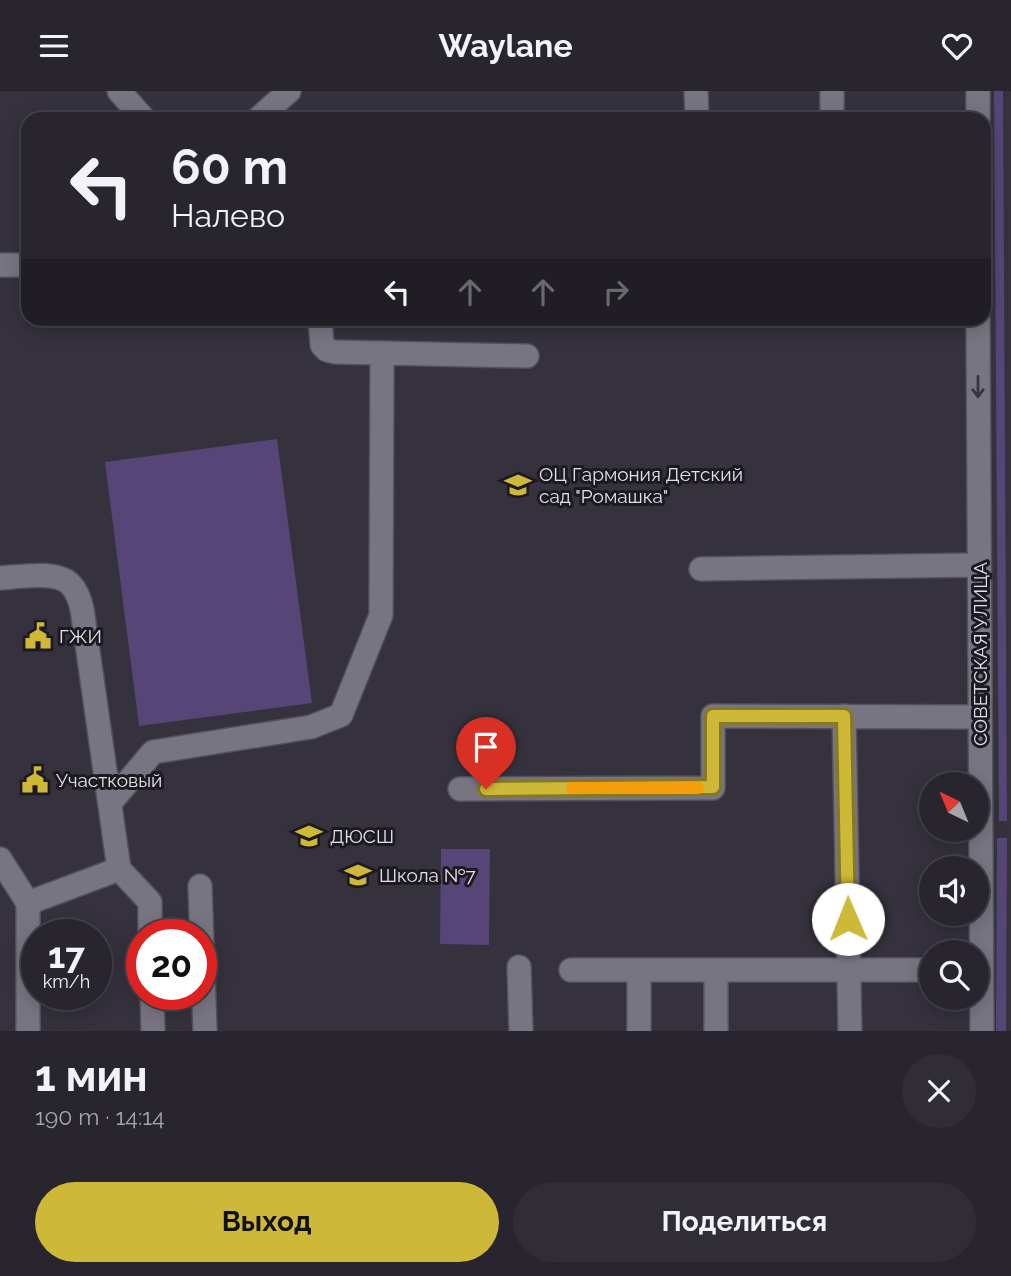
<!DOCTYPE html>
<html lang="ru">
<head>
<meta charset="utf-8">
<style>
  :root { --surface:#28252e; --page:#302d36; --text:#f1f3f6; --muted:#a5a5aa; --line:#44424a; --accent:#ceb837 }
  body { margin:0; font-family:Raleway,sans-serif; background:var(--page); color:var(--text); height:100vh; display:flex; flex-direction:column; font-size:26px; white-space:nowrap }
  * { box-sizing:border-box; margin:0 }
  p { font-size:23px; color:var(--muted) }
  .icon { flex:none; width:38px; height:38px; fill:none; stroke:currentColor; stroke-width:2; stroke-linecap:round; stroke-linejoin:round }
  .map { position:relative; height:940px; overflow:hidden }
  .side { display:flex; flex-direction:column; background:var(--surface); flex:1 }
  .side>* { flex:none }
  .hud { position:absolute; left:21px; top:21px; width:970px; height:214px; border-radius:21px; box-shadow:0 4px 18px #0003,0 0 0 2px var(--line); background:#28252e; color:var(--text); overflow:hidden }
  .needle { width:46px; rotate:317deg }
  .buttons { position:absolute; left:919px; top:681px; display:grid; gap:14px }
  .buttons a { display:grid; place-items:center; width:70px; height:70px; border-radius:50%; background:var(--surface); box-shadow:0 4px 18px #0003,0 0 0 2px var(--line); font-size:35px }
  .speed { position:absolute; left:21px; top:828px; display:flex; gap:14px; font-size:35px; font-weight:700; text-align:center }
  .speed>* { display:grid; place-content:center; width:91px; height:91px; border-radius:50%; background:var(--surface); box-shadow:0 4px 18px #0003,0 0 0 2px var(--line); line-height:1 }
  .speed small { font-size:18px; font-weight:400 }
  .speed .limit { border:10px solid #d22; background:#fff; color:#111 }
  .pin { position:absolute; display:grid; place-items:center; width:60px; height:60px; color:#fff; margin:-72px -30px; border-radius:50% 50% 50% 0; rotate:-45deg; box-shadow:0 0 7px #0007 }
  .pin .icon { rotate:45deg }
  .me { position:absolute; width:77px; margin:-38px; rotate:359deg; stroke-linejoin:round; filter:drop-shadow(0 0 5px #0008) }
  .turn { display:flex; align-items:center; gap:24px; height:147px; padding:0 35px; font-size:32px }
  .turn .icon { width:91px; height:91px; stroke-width:2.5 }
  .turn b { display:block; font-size:49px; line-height:60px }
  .lanes { display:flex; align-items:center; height:66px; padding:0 35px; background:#0003; justify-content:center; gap:35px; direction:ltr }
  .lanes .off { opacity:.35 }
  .round { display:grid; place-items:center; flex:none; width:74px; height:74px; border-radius:37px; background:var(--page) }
  .headline { display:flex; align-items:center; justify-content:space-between; height:119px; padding:0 35px }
  h1 { font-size:42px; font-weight:700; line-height:52px }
  .primary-button { display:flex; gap:14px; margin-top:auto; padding:14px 35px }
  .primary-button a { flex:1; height:80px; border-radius:42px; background:var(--accent); color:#111; font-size:28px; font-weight:700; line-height:80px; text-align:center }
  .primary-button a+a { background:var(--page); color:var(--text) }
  header { display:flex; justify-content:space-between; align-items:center; height:91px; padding:0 35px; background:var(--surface); font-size:32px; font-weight:700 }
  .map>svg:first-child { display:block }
</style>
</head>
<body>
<header><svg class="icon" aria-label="menu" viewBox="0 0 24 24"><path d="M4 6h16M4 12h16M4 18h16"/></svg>Waylane<svg class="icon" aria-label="heart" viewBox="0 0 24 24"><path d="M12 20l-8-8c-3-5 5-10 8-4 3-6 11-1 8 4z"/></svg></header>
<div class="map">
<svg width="1011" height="940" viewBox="0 0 1011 940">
  <rect width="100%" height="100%" fill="#35313d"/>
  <path fill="#554677" d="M994,0H1003L1007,730H999Z
    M277,348L312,612L139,635L105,371Z
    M997,747H1007L1006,940H996Z
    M441,758H490L489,854L440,853Z"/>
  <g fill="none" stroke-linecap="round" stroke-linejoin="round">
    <g stroke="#53505a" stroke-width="26">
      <path id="minor" d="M119,0L144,28
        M696,0L697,28
        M832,0V28
        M978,0V28
        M258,28L289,0
        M0,174H28
        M320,228L322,254L327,259L335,261L527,265
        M978,228L982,940
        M701,478L979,474
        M0,487C19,486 56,479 70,493C77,500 80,509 82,518L119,778L28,812
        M844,625L850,940
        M460,698L713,697V625L980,626
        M110,712L153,661L311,636L341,624L381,524L382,262
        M0,768L28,812V940
        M119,778L150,811V844
        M200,795L205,940
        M519,876L521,940
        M571,879H931
        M716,879V940
        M152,903L153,940
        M639,940V879"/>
    </g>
    <use href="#minor" stroke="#787582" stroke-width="23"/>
  </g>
  <defs><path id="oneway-shaft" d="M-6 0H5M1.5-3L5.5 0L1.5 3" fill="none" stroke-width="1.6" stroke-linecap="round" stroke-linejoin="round" transform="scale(1.75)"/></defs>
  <use stroke="#38353d" href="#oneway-shaft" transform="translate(978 296) rotate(90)"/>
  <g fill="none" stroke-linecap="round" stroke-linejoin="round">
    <g stroke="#867824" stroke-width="18">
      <path id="route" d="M486,698L713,696V625H844L848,828"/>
    </g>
    <use href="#route" stroke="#ceb837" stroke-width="12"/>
    <path stroke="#f59e0b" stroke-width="12" d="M572,697H698"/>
  </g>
  <defs>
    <g id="school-bare" transform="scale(2.1)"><path d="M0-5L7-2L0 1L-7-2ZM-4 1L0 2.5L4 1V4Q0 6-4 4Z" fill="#ceb837" stroke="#1c1a20" stroke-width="2.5" paint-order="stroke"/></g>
    <g id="civic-bare" transform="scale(2.1)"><path d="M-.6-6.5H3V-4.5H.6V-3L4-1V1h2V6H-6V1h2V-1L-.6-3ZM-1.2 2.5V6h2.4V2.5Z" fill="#ceb837" stroke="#1c1a20" stroke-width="2.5" paint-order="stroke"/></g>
  </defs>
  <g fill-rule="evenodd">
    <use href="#school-bare" x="518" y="394"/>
    <use href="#civic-bare" x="38" y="545"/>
    <use href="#civic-bare" x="35" y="689"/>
    <use href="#school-bare" x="309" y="745"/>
    <use href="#school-bare" x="358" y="784"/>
  </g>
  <g text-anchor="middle" stroke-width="6" stroke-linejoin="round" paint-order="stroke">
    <g font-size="19" fill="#e1dfe6" stroke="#1c1a20" text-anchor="start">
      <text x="539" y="390">ОЦ Гармония Детский<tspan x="539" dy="22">сад "Ромашка"</tspan></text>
      <text x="59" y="552">ГЖИ</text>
      <text x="56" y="696">Участковый</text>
      <text x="330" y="752">ДЮСШ</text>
      <text x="379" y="791">Школа №7</text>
    </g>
    <g font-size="19" fill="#e1dfe6" stroke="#1c1a20">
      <text transform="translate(980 563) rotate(-90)" y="7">СОВЕТСКАЯ УЛИЦА</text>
    </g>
  </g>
</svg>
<div class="buttons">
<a><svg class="needle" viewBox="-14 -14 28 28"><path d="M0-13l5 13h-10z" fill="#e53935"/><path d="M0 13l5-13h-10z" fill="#a5a5aa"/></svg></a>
<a><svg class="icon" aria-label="sound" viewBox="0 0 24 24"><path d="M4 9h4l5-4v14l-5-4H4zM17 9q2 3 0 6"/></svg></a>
<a><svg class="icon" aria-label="search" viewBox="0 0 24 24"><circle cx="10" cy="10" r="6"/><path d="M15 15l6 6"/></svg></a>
</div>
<div class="speed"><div>17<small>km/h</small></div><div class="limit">20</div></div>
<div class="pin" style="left:486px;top:698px;background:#d93025"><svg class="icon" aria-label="arrive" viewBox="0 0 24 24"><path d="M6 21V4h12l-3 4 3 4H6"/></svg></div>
<svg class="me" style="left:848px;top:828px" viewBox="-20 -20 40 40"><circle r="19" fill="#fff"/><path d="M0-13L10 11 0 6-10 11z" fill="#ceb837"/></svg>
<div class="hud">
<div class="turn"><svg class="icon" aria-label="left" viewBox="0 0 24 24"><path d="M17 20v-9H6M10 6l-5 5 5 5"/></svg><div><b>60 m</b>Налево</div></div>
<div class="lanes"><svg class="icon" aria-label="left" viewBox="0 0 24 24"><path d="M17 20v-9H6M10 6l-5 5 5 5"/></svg><svg class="icon off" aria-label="ahead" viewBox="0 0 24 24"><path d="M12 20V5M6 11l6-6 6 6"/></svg><svg class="icon off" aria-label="ahead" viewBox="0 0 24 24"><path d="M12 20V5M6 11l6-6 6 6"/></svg><svg class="icon off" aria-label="right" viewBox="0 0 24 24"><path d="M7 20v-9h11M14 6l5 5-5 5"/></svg></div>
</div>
</div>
<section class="side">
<div class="headline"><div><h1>1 мин</h1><p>190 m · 14:14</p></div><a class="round"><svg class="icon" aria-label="close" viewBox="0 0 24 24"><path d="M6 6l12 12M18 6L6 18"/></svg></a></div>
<div class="primary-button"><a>Выход</a><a>Поделиться</a></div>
</section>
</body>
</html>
